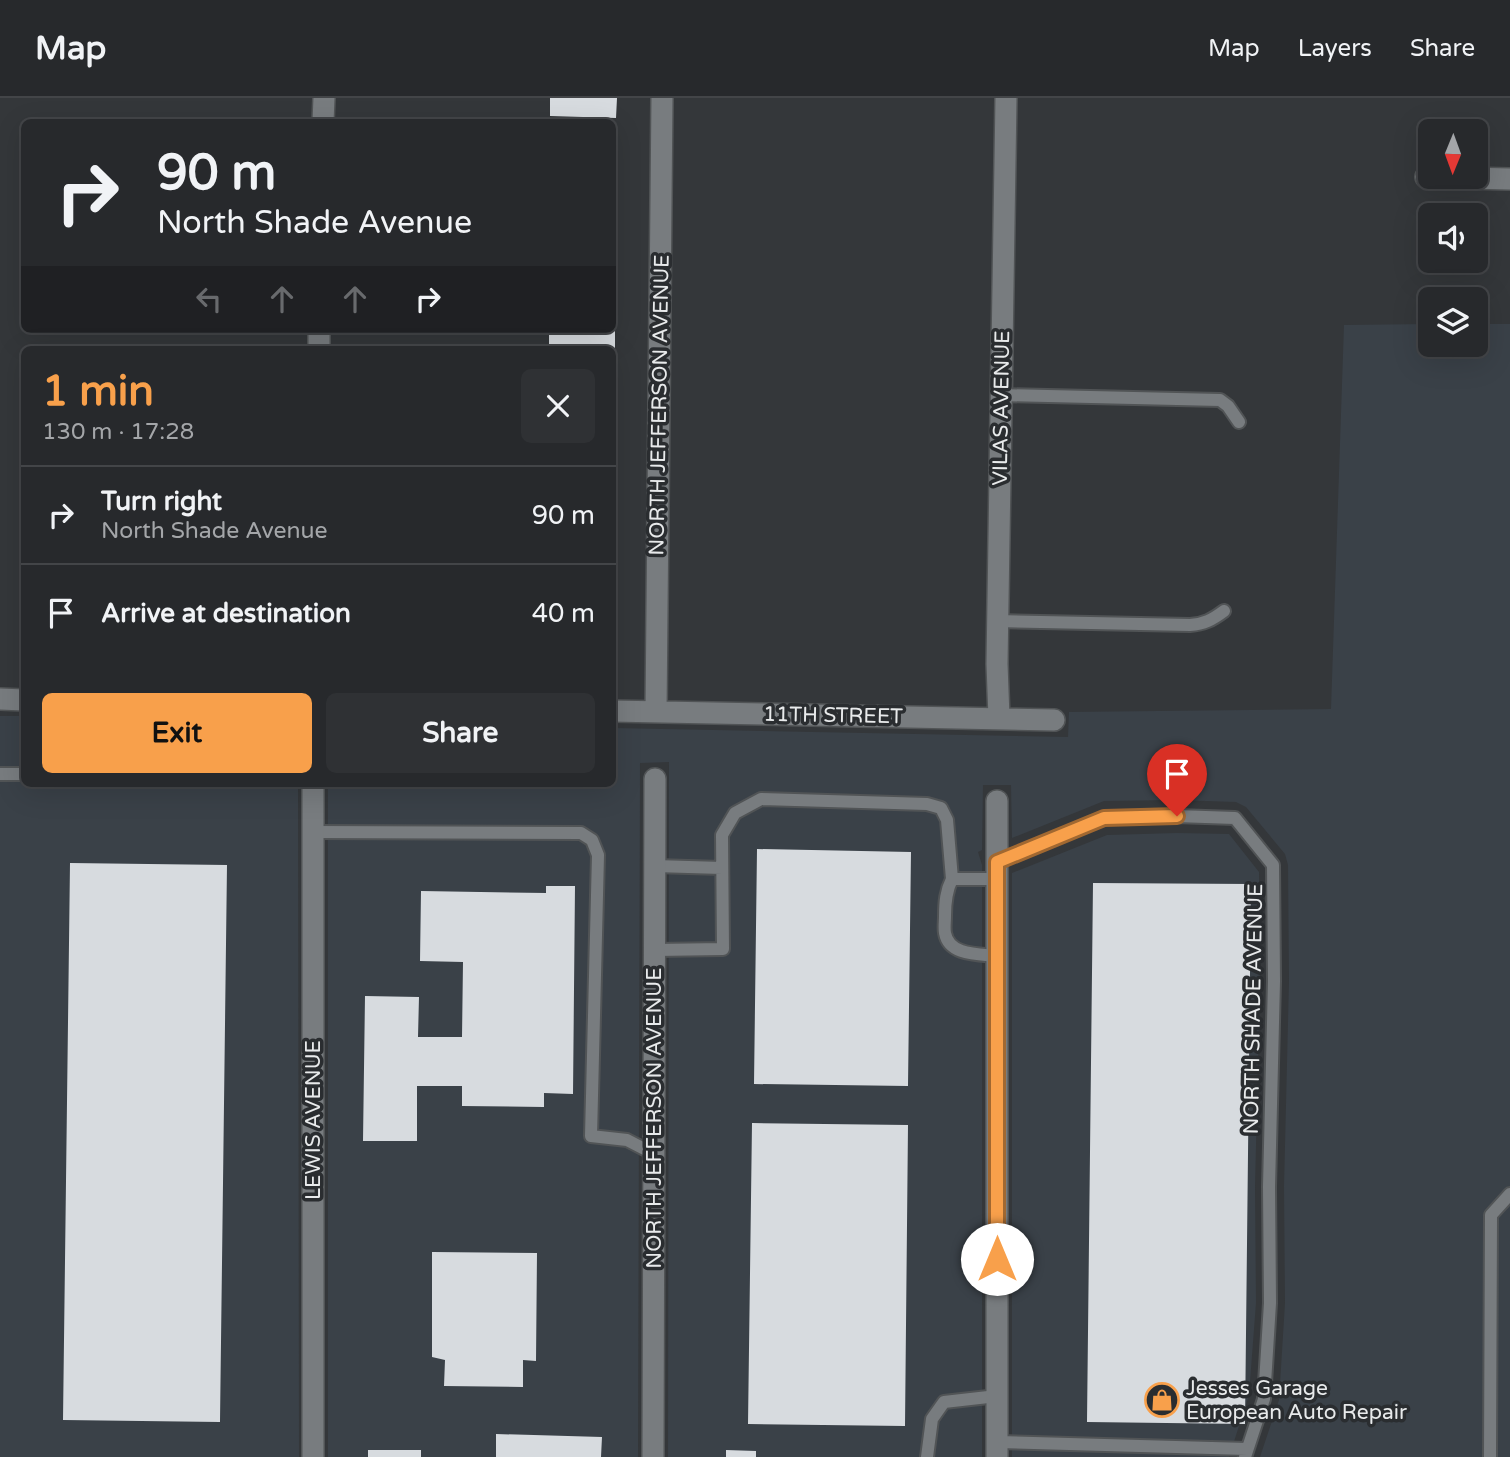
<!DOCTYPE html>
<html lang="en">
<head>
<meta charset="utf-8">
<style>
  :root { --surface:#27292c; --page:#2f3134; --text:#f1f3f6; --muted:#a4a6a9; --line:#434548; --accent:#f8a04b }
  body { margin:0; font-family:"Varela Round",sans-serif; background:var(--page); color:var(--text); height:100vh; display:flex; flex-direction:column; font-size:26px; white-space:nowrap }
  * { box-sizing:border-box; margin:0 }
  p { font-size:23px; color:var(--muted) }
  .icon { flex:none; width:38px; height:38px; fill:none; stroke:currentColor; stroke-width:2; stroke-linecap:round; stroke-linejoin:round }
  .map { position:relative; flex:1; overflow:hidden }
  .details { position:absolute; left:21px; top:248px; width:595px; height:441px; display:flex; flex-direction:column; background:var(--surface); border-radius:10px; box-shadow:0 7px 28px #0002,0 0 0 2px var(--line) }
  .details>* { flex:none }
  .top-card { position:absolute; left:21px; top:21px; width:595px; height:214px; border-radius:10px; box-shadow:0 7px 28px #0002,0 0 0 2px var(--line); background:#27292c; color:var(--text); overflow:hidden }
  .needle { width:46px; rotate:181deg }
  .fabs { position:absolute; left:1418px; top:21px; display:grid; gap:14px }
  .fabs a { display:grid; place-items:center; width:70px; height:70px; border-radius:10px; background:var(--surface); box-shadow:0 7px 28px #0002,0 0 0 2px var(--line); font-size:35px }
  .pin { position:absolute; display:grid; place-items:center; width:60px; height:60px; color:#fff; margin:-72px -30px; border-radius:50% 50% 50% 0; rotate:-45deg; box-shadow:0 0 7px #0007 }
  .pin .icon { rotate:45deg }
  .me { position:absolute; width:77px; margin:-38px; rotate:0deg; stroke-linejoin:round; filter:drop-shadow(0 0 5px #0008) }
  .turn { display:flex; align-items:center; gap:24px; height:147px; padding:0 21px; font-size:32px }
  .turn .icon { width:91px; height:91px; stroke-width:2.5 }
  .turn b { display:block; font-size:49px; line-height:60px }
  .lanes { display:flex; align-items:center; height:66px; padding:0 21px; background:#0003; justify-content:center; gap:35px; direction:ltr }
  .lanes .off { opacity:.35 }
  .round { display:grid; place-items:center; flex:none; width:74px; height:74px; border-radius:10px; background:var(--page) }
  .head { display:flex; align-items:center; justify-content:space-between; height:119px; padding:0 21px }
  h1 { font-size:42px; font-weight:700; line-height:52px; color:var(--accent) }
  .primary-button { display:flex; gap:14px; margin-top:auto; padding:14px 21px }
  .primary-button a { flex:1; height:80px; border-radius:10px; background:var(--accent); color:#111; font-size:28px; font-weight:700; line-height:80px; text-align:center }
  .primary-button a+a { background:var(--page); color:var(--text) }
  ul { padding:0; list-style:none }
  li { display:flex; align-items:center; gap:21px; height:98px; padding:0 21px; border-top:2px solid var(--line) }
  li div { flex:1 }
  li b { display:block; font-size:26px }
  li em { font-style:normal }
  header { display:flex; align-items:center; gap:42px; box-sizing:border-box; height:98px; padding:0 35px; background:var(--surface); border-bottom:2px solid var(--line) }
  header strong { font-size:33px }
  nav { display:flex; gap:38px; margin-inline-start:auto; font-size:24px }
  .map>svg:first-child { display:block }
</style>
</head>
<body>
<header>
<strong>Map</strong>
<nav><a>Map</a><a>Layers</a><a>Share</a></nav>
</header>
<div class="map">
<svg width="1510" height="1359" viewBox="0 0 1510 1359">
  <rect width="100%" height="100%" fill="#34373a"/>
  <path fill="#3a4148" d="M1430,226V247H1475V226H1510V1359H1260L1279,1302L1285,1205L1284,1089L1289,883L1288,767L1285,756L1246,709L1236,704L1176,702L1104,703L1012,740L1011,687H983L982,752L978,754L982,767V1359H668L669,664L640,665L638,1359H328V686H612L613,630L1068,639L1069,614L1331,611L1344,227Z
    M0,618H24V686H298L299,1359H0Z
    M1177,735L1229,736L1259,774L1260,882L1255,1089L1256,1205L1249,1297L1229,1359H1012V775L1107,737Z"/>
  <path fill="#d7dbdf" d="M550,0H617L616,20L550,18Z
    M549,231H615V252H549Z
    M757,751L911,754L908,988L754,986Z
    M70,765L227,767L220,1324L63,1322Z
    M1093,785L1251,786L1245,1326L1087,1324Z
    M546,788H575L573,996L544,995V1009L462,1008V988H417V1043H363L365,898L419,899L418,939H462L463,864L420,863L421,793L546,795Z
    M752,1025L908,1027L905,1328L748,1326Z
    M432,1154L537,1155L536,1263L523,1262V1289L444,1288L445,1262L432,1259Z
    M496,1336L602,1339L601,1359H496Z
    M368,1352H421V1359H368Z
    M726,1352L756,1353V1359H726Z"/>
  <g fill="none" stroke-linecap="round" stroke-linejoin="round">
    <g stroke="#515456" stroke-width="16">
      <path id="service" d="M1001,297L1220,302L1228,308L1239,324
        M997,523L1190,527C1204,526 1212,522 1224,513
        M0,676H24
        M313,734L581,735L592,742L598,757L591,1038L627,1042L654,1056
        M997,764L1104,720L1176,718L1235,720L1273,767L1274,883L1269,1089L1270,1205L1264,1301L1245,1359
        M655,768L722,770
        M655,852L723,851L722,737L735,715L761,701L927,706L941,710L947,722L952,781
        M997,858C979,856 949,858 945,835C944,830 945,824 945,818C945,804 946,793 952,781H997
        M997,1344L1247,1351
        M927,1359L932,1321L944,1304L997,1298
        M1490,1359L1491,1117L1510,1096"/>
    </g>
    <g stroke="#515456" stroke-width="24">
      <path id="minor" d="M323,24L324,0
        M1426,79L1510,81
        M319,252V231
        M0,601L24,602
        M612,613L1054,622
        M656,614L662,0
        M999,620L997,566L1006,0
        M313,686V1359
        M653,1359L655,681
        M997,1359V703"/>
    </g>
    <use href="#service" stroke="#787c7f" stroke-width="12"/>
    <use href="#minor" stroke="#787c7f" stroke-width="21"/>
  </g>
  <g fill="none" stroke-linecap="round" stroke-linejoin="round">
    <g stroke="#a16831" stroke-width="18">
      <path id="route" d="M997,1161V764L1104,720L1177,718"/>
    </g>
    <use href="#route" stroke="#f8a04b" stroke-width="12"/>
  </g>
  <defs>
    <g id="shop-ring" transform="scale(1.75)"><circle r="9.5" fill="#2a2d30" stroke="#f8a04b" stroke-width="1.5"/><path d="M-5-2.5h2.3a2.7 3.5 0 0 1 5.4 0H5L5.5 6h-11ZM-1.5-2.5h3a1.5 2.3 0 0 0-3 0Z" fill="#f8a04b"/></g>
  </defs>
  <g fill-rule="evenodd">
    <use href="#shop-ring" x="1162" y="1302"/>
  </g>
  <g text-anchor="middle" stroke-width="7" stroke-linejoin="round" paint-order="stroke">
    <g font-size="21" fill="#e8eaeb" stroke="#2a2d30">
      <text transform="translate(659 307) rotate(-89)" y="7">NORTH JEFFERSON AVENUE</text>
      <text transform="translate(1001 310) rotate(-89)" y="7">VILAS AVENUE</text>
      <text transform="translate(833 617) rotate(1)" y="7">11TH STREET</text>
      <text transform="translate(1253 911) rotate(-89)" y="7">NORTH SHADE AVENUE</text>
      <text transform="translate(654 1020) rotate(-90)" y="7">NORTH JEFFERSON AVENUE</text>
      <text transform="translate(313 1022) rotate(-90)" y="7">LEWIS AVENUE</text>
    </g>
    <g font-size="21" fill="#e8eaeb" stroke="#2a2d30" text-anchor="start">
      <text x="1186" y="1297">Jesses Garage<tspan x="1186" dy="24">European Auto Repair</tspan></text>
    </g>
  </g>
</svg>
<div class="fabs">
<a><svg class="needle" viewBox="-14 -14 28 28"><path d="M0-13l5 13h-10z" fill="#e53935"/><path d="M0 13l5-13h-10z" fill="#a4a6a9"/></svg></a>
<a><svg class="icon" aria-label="sound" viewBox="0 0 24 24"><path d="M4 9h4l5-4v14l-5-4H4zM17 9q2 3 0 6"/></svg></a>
<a><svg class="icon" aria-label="layers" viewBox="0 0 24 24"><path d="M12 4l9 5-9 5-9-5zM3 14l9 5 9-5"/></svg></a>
</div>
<div class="pin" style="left:1177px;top:718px;background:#d93025"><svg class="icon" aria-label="arrive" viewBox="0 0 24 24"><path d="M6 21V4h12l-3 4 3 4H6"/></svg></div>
<svg class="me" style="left:997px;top:1161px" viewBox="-20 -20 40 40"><circle r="19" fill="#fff"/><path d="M0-13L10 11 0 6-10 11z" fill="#f8a04b"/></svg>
<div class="top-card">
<div class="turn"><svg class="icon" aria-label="right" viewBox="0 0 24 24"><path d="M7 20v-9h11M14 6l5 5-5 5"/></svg><div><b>90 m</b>North Shade Avenue</div></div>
<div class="lanes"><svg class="icon off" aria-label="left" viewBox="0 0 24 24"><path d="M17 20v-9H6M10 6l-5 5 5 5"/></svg><svg class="icon off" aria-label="ahead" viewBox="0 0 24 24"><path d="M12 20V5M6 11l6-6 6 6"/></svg><svg class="icon off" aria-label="ahead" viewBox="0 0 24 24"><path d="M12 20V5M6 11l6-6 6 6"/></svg><svg class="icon" aria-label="right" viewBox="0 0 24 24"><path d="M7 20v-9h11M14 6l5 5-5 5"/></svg></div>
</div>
<section class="details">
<div class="head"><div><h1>1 min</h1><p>130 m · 17:28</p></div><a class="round"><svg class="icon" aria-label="close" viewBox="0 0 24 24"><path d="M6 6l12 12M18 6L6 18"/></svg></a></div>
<ul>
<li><svg class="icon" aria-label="right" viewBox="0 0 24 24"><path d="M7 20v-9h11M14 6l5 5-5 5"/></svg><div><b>Turn right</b><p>North Shade Avenue</p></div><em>90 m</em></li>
<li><svg class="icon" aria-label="arrive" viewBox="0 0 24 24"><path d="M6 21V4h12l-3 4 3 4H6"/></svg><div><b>Arrive at destination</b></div><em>40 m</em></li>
</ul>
<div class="primary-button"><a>Exit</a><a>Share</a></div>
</section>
</div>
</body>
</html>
